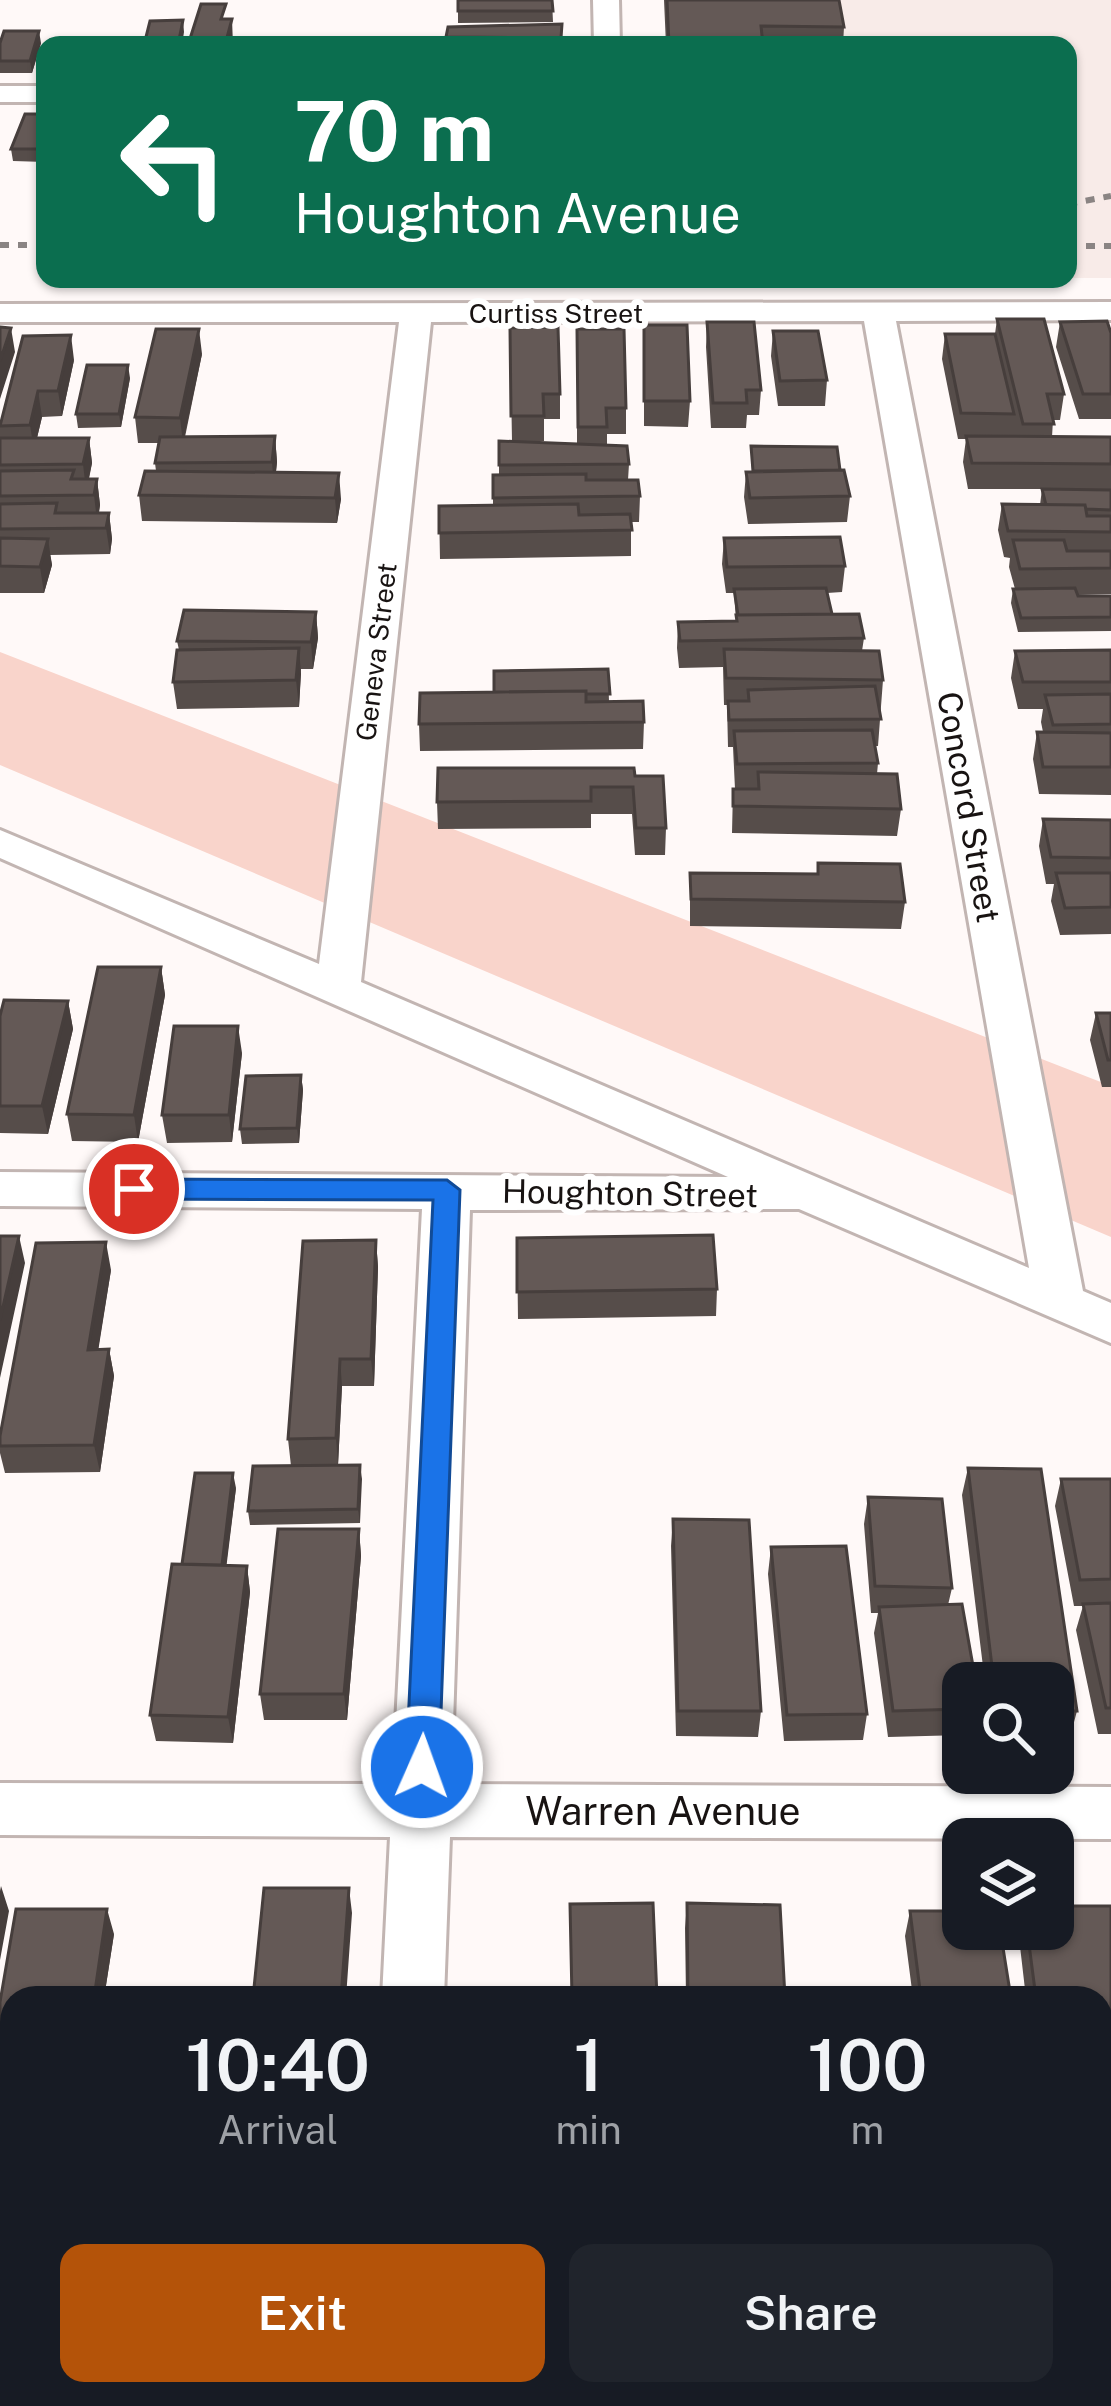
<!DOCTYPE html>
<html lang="en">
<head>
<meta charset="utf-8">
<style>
  :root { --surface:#171b24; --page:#20242c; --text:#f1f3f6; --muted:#9ea1a6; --accent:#b45309 }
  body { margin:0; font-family:"Public Sans",sans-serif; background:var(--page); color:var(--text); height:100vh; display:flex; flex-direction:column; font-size:45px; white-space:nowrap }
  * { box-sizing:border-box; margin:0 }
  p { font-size:39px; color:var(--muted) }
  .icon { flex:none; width:66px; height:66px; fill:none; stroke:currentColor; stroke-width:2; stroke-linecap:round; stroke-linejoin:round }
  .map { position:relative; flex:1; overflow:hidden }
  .drawer { position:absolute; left:0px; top:1986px; width:1113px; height:420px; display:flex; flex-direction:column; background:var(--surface); border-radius:36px 36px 0 0; box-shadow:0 3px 9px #0004 }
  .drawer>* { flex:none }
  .banner { position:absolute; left:36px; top:36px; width:1041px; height:252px; border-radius:24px; box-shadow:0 3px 9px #0004; background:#0b6e4f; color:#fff; overflow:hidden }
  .controls { position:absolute; left:942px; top:1662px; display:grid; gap:24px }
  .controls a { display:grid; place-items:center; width:132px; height:132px; border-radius:24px; background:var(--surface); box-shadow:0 3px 9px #0004; font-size:60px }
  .pin { position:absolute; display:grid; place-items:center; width:102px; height:102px; color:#fff; margin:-51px; border:6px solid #fff; border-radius:50%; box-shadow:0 3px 12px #0007 }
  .me { position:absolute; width:132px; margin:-66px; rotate:2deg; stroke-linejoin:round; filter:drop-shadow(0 0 9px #0008) }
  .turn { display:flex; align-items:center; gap:42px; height:252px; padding:0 60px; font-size:54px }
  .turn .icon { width:156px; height:156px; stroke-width:2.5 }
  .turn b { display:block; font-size:84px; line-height:102px }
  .eta { display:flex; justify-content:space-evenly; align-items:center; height:204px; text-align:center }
  .eta b { font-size:72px; font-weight:600; line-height:84px }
  .action { display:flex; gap:24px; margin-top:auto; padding:24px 60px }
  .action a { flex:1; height:138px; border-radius:24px; background:var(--accent); color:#fff; font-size:48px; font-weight:600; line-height:138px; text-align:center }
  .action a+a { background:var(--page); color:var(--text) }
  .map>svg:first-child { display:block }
</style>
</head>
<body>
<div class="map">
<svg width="1111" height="2406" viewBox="0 0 1111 2406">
  <rect width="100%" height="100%" fill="#fff9f8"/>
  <path fill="#f8ebe8" d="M670,0H1111V278H1068V45H673Z"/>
  <path fill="#f9d4cb" d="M0,652L1111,1086V1237L0,765Z"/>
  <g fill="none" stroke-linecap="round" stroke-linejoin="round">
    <g stroke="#c2b5b2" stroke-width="6">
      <path id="minor" d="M593,0H619L620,45H594Z
        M0,86H45V102H0Z
        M1111,302V320L896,321L1083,1291L1111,1303V1343L799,1209L470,1210L451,1784L1111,1787V1839L450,1837L444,1998H382L390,1837L0,1835V1783L393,1784L422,1209L0,1206V1172L728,1177L0,858V830L319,964L399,322H0V304ZM864,321L1029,1268L361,982L431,322Z
        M361,2394H431L430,2406H360Z"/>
    </g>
    <use href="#minor" fill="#fff" fill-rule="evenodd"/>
    <path stroke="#8a8483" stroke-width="6" stroke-dasharray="9 9" stroke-linecap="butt" d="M1068,204L1111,196
      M0,245H45
      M1068,246H1111"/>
  </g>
  <path fill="#564d4a" d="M458,0H552L553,22L458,23Z
    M664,0H839L844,27L843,45H666Z
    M562,24V45H447L446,37Z
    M0,43H41L32,73H0Z
    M45,114V162L13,161L11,149Z
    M997,319L1064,394L1060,420H1053L1052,437H1111V594L1077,595L1111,596V631L1018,632L1011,603L1013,589H1015L1009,567L1010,558L1004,557L998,530L1002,504L1040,505L1042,489H968L963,462L966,439H958L942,359L945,334H995Z
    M707,322L761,390L759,415H747L746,428H711L706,347Z
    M1060,322L1111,333V419H1079L1056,347Z
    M644,325L690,401L688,427L644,426Z
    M510,328L560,394V419H544V441L520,442L577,444V329L626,408V434H607V445L629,464L628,480L640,496L639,522H631V556L440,559L439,506L493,505V475H499V441H512Z
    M773,331L827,380L825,406H778L771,356Z
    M202,354L185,437L275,436L277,462L276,472L341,499L337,523L142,521L139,495L156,471L155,463L159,443H138L135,417Z
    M74,360L62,416L42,417L37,438H89L92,463L89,479H97L100,505L99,513H109L112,539L110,554L50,555L52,565L44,593H0V424Z
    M130,378L121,427L78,428L76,414Z
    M751,446L840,470L850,496L847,522L748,524L744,497L746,472L752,471Z
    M724,538L845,566L842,592L827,593L832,614L864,638L862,651L883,680L878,746H875L878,763L877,774L901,809L897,836L732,833L733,789H735L733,747H728L727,705H724L723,667L679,668L677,648L678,622L736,621L734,593H726L722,564Z
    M316,612L318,638L313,669H301L299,707L177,709L173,682L179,650L177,641Z
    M1111,650V795L1039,794L1033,759L1037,732H1043L1041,722L1043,709H1018L1011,678L1015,651Z
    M608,669L609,702L644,722L643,749L420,751L419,724L494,692Z
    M635,776L666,828L665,855H635L632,814H591V828L438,829L437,802Z
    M1043,819L1111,820V934L1060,935L1051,901L1054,884H1046L1039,846Z
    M818,863L905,902L901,929L690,926V873L817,874Z
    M161,967L165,995L138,1142L72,1141L67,1114Z
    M68,1001L73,1029L48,1134L0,1133V1016Z
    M1096,1013H1111V1087H1102L1090,1040Z
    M242,1053L232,1142L167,1143L162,1115Z
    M301,1075L303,1090L299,1143L242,1144L240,1129Z
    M517,1238L717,1289L716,1316L518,1319Z
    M376,1240L378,1267L374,1386H342L338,1465H360V1523L250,1525L248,1511L291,1466L288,1439Z
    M111,1270L98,1349H109L114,1376L100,1472L5,1473L0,1453V1436Z
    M968,1468L1077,1711L1070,1737H1053V1683H985L962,1495Z
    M1061,1479H1111V1734H1098L1076,1630L1083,1606H1074L1055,1506Z
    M236,1488L226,1565L247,1566L250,1592L233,1743L156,1741L150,1715L182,1564Z
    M868,1497L952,1588L948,1605L963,1683V1735L888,1737L874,1633L878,1613H871L864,1524Z
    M673,1519L761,1711L758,1737L676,1736L671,1546Z
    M359,1529L361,1556L347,1720H264L260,1694Z
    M771,1547L867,1714L863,1740L784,1741L768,1574Z
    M687,1903L785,1998H686L685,1928Z
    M1111,1906V2157H1101V1998H1026L1018,1929H1053Z
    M910,1911L1011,1998H913L905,1936Z
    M114,1934L104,1998H12V2097H0V2002Z
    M832,2394H890L891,2399L940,2406H833Z
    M956,2394H1020V2397L1068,2406H957Z"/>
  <path fill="#463e3c" d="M232,19L233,45H225Z
    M183,20L184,32L182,45H178Z
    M39,31L41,43L32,73L30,61Z
    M11,328L15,352L0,399V361Z
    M199,329L202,354L183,443L180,418Z
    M71,335L74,360L62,416L58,391Z
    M128,365L130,378L121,427L119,414Z
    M38,391L42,417L34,450L30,425Z
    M275,436L277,462L274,488L272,462Z
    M89,438L92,463L86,490L83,464Z
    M339,473L341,499L337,523L335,498Z
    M97,479L100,505L97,521L94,495Z
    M109,513L112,539L110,554L106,528Z
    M48,539L52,565L44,593L40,567Z
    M316,612L318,638L313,669L311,642Z
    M299,648L301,674L299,707L296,680Z
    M161,967L165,995L138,1142L134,1115Z
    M68,1001L73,1029L48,1134L42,1106Z
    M238,1026L242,1053L232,1142L229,1115Z
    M301,1075L303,1090L299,1143L297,1128Z
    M19,1236L25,1263L0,1378V1320Z
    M376,1240L378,1267L374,1386L371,1359Z
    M106,1242L111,1270L94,1377L88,1350Z
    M109,1349L114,1376L100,1472L94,1445Z
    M340,1359L342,1386L338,1465L336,1438Z
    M360,1465L362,1479L360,1523L358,1509Z
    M233,1473L236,1488L224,1586L221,1571Z
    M359,1529L361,1556L347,1720L344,1694Z
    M247,1566L250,1592L233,1743L228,1717Z
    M1,1886L9,1911L0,1960V1891Z
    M349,1888L352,1913L346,1998H341Z
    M107,1909L114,1934L104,1998H94Z
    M36,2394H47L45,2406H34Z
    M138,2394H147L146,2406H137Z"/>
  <path fill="#645956" stroke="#463e3c" stroke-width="3" d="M458,0H552L553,11H458Z
    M667,0H839L844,27L761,26L763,45H669Z
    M201,4H226L221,19H232L225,45H188Z
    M183,20L178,45H144L150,21Z
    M562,24L561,38L446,37L448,27Z
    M4,31H39L30,61H0V43Z
    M50,40H86L84,45H48Z
    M98,40H133L131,45H97Z
    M25,114H45V149H11Z
    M997,319H1044L1064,394H1047L1054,424H1023Z
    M1107,321L1111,333V394H1083L1060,322Z
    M707,322H754L761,390H746L747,403H713Z
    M644,325H687L690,401H644Z
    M0,327L11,328L0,361Z
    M558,327L560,394H543L544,416H511L510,328Z
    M156,329H199L180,418L135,417Z
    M577,329H624L626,408H606L607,427H578Z
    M773,331H818L827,380L780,381Z
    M945,334H995L1014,414L961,413Z
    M71,335L58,391H38L30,425L0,426L23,336Z
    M87,365H128L119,414H76Z
    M275,436L272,462L155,463L160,437Z
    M966,436L1111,437V464L972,463Z
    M0,438H89L83,464L0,465Z
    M499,441L627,446L629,464L499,465Z
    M751,446L837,447L840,470L753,471Z
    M74,470L71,479H97L94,495L0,496V471Z
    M844,470L850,496L750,498L746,472Z
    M145,471L339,473L335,498L139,495Z
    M586,474V480H638L640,496L493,498V475Z
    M1042,489L1111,490V510L1086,509L1085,505H1046Z
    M57,503L55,513H109L106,528L0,529V504Z
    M578,504L579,515L630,514L632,530L439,533V506Z
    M1002,504L1085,505L1087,516H1111V532L1008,531Z
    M840,537L845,566L727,567L724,538Z
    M0,538L48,539L40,567L0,566Z
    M1013,540H1064L1067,551H1111V568L1020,569Z
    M826,588L832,614L738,615L734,589Z
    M1075,588L1078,596H1111V617L1021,618L1013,589Z
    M184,610L316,612L311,642L177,641Z
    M859,614L864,638L680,641L678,622L737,621L736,615Z
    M299,648L296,680L173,682L177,650Z
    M724,649L879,651L883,680L726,678Z
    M1111,650V682H1023L1015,651Z
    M608,669L610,694H586V691L494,692V671Z
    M875,686L881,719L729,720L728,701H749L748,690Z
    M586,691V702L643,701L644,722L419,724L420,693Z
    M1111,694V724L1053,725L1045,695Z
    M872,730L878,763L737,764L734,731Z
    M1037,732L1111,733V767H1043Z
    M438,768H634L635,776H663L666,828H636L633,787H591V801L437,802Z
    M758,772L897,774L901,809L733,806V789H759Z
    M1043,819L1111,820V858L1051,857Z
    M818,863L900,864L905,902L691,899L690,873L818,874Z
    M1056,873H1111V907L1065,908Z
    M98,967H161L134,1115L67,1114Z
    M4,1000L68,1001L42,1106H0V1016Z
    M1096,1013H1111V1060H1108Z
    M174,1026H238L229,1115H162Z
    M301,1075L297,1128L240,1129L246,1076Z
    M713,1235L717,1289L517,1292V1238Z
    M0,1236H19L0,1320Z
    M376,1240L371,1359H340L336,1438L288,1439L303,1241Z
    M106,1242L88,1350L109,1349L94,1445L0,1446V1436L36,1243Z
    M360,1465L358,1509L248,1511L253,1466Z
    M968,1468L1041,1469L1077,1711H1053V1683H994Z
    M195,1473H233L222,1565L182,1564Z
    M1061,1479H1111V1579L1080,1580Z
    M868,1497L942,1499L952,1588L875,1586Z
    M673,1519L749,1520L761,1711H678Z
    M278,1529H359L344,1694H260Z
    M846,1546L867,1714L787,1715L771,1547Z
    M172,1564L247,1566L228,1717L150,1715Z
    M1111,1603V1708H1106L1083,1604Z
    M962,1604L976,1683H963V1709L893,1711L879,1607Z
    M264,1888H349L341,1998H253Z
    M653,1903L657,1998H572L570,1904Z
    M687,1903L780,1905L785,1998H688Z
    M1053,1906H1111V2134H1101V1998H1036L1027,1929H1053Z
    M16,1909H107L94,1998H12V2074H0V2002Z
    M910,1911H963V1929H1000L1011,1998H921Z
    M0,2315H12V2394H36L34,2406H0Z
    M71,2394H138L137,2406H69Z
    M706,2394H777V2406H807H707Z
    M838,2394H890L891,2399H939L940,2406H838Z
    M964,2394H1020V2397L1067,2399L1068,2406H966Z
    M1111,2399V2406H1087L1086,2400Z
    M320,2403V2406H218V2405Z"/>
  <path fill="#1a73e8" stroke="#114b97" stroke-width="3" d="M134,1179L447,1180L460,1190L439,1767L434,1778L422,1782L411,1778L406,1767L433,1200L134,1199L121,1189Z"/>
  <g text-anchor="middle" stroke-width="12" stroke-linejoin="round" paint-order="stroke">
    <g font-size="27" fill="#181312" stroke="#fff">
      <text x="556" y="323">Curtiss Street</text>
      <text transform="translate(377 652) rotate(-83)" y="9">Geneva Street</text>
    </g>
    <g font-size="33" fill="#181312" stroke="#fff">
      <text transform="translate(969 807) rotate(80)" y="12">Concord Street</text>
      <text transform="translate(630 1193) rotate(1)" y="12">Houghton Street</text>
    </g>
    <g font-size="39" fill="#181312" stroke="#fff">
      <text x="663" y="1825">Warren Avenue</text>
    </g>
  </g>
</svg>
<div class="controls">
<a><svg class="icon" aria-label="search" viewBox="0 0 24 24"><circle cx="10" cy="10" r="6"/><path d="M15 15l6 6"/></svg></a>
<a><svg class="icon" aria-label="layers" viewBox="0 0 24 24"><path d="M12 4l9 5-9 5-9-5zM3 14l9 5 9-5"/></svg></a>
</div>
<div class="pin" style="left:134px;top:1189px;background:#d93025"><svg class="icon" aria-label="arrive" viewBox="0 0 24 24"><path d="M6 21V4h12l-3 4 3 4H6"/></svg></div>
<svg class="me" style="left:422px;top:1767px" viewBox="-20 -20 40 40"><circle r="17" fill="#1a73e8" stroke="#fff" stroke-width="3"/><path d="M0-11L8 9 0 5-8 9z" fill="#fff"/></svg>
<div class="banner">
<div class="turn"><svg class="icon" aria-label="left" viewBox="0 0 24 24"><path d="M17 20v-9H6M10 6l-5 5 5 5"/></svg><div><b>70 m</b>Houghton Avenue</div></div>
</div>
<section class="drawer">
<div class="eta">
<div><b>10:40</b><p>Arrival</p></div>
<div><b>1</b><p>min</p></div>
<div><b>100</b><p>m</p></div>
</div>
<div class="action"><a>Exit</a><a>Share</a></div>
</section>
</div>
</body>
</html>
